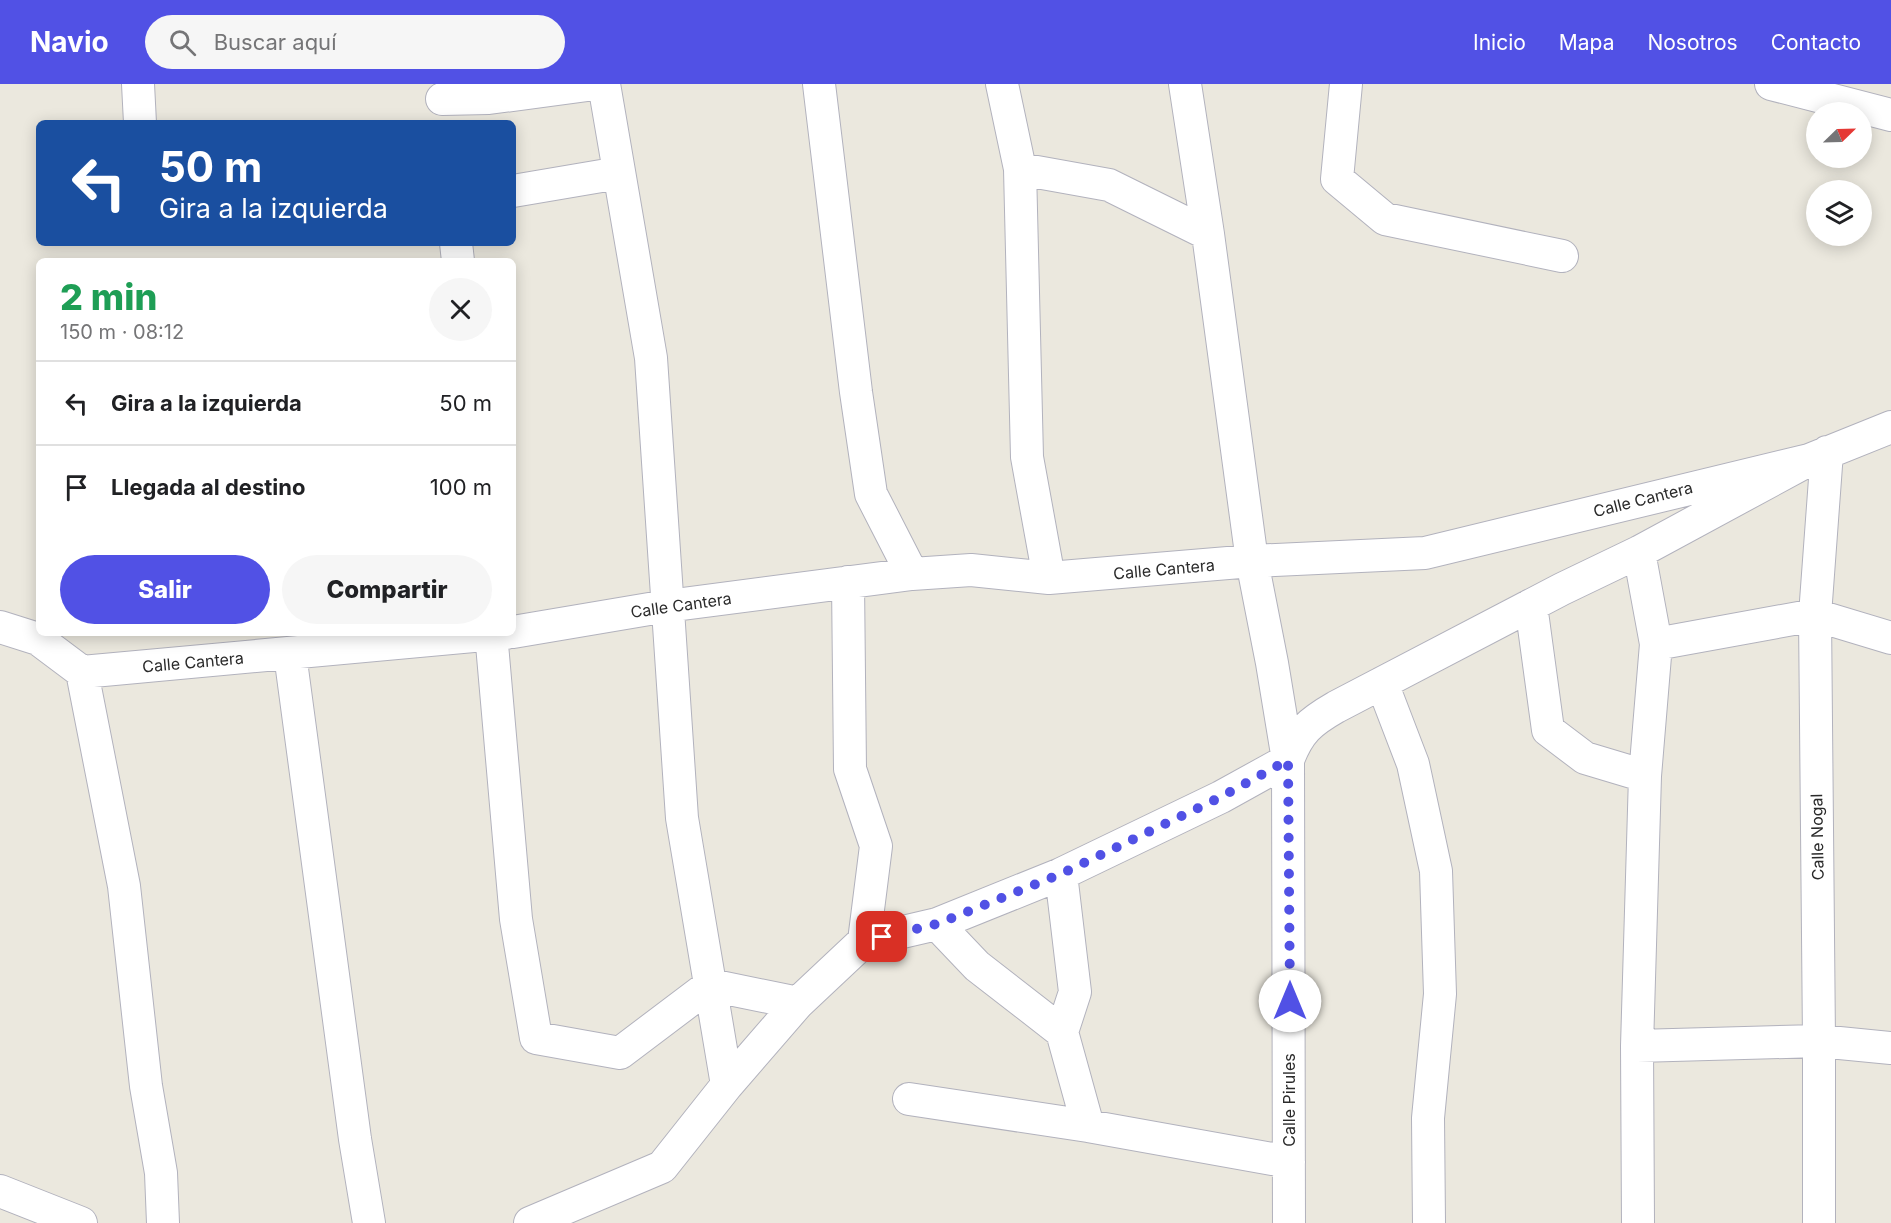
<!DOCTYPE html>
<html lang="es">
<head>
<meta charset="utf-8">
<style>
  :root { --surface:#fff; --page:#f6f6f6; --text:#202124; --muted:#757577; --line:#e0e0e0; --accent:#5151e5 }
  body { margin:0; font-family:Inter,sans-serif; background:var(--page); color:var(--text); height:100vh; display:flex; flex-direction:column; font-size:22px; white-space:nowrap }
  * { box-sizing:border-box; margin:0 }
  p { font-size:20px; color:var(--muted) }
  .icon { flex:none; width:33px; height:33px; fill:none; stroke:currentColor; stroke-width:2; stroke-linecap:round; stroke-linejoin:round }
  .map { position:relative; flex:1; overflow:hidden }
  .drawer { position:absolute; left:36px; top:174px; width:480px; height:378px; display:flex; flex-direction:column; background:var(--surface); border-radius:9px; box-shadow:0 3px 15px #0003 }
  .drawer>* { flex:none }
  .banner { position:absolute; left:36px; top:36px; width:480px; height:126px; border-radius:9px; box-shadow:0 3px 15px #0003; background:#1a4fa0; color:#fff; overflow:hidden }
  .needle { width:39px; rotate:67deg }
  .fabs { position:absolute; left:1806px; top:18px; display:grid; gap:12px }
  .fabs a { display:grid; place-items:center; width:66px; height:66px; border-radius:50%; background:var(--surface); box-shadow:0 3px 15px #0003; font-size:30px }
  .pin { position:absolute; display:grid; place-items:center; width:51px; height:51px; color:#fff; margin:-26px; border-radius:12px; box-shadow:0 3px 9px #0006 }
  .me { position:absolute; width:66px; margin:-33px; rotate:0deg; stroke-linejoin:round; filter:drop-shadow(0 0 4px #0008) }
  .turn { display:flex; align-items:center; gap:21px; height:126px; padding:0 24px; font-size:27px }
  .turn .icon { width:78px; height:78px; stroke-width:2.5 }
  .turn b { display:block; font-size:42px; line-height:51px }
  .round { display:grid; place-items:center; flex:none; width:63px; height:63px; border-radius:32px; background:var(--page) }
  .headline { display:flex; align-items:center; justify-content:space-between; height:102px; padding:0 24px }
  h1 { font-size:36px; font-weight:800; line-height:45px; color:#1e9e55 }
  .button { display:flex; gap:12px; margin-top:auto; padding:12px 24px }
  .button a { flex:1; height:69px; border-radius:36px; background:var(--accent); color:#fff; font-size:24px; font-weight:800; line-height:69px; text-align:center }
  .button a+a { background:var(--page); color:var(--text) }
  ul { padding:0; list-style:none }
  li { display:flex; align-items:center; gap:18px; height:84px; padding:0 24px; border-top:2px solid var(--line) }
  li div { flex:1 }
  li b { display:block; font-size:22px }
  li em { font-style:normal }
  header { display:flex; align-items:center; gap:36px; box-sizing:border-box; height:84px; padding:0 30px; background:var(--accent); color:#fff }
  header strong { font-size:28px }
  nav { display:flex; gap:33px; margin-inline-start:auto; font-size:21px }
  .search { width:420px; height:54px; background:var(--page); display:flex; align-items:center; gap:15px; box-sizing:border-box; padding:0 21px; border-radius:33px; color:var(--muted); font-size:22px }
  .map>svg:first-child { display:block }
</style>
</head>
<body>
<header>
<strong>Navio</strong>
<div class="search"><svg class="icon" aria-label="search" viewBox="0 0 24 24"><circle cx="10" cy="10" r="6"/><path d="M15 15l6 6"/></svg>Buscar aquí</div>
<nav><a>Inicio</a><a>Mapa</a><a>Nosotros</a><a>Contacto</a></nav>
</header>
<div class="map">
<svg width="1891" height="1139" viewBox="0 0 1891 1139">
  <rect width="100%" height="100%" fill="#ebe8de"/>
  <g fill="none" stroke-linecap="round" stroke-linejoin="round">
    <g stroke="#b2b2bd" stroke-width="34">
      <path id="street" d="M138,0L140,39
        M604,0L651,274L682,734L727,1001
        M819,0L856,308L871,410L912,490
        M1002,0L1020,85L1027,373L1049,494
        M1185,0L1208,150L1252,477L1272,579L1288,676L1289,1139
        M1346,0L1337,95L1385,135L1562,172
        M1771,0L1891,31
        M442,15L489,14L595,0
        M1020,85L1109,101L1208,150
        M513,107L619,89
        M456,159L458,177
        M1639,468L1656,560L1815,531L1891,554
        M848,498L850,685L876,762L864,857
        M1531,521L1548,646L1585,674L1645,692
        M0,543L38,555L82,588L506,549
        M513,548L667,522L912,490L971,486L1049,494L1252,477L1425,469L1809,376
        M491,549L516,835L536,954L620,969L710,901L798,919
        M290,570L355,1055L369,1139
        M82,588L124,802L146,1002L161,1089L163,1139
        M1382,599L1413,680L1436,787L1440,910L1428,1034L1429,1139
        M1288,676C1299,647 1310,638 1336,623L1562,505L1639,468L1809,376L1891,343
        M1061,790L1075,908L1062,948
        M937,840L977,882L1062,948L1088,1042
        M1637,962L1819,957L1891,964
        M909,1015L1088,1042L1289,1078
        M0,1107L81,1139
        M530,1139L662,1083L727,1001L798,919L864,857L937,840L1061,790L1221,713L1288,676
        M1638,1139L1637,962L1645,692L1656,560
        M1819,1139V957L1815,531L1827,368"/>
    </g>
    <use href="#street" stroke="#fff" stroke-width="32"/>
  </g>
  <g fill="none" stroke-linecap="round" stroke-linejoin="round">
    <path stroke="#5151e5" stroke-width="10" stroke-dasharray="0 18" d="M882,853L937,840L1061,790L1221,713L1288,676L1290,917"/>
  </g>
  <g text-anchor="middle" stroke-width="5" stroke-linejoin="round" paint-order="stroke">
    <g font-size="16" fill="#2b2b2b" stroke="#fff">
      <text transform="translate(1643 415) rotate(-14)" y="6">Calle Cantera</text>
      <text transform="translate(1164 485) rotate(-5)" y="6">Calle Cantera</text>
      <text transform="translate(681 521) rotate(-8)" y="6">Calle Cantera</text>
      <text transform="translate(193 578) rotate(-5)" y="6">Calle Cantera</text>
      <text transform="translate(1817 753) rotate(-91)" y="6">Calle Nogal</text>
      <text transform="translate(1289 1016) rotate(-90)" y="6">Calle Pirules</text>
    </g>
  </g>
</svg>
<div class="fabs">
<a><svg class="needle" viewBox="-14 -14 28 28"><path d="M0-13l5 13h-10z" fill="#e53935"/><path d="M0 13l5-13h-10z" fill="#757577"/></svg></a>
<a><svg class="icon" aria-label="layers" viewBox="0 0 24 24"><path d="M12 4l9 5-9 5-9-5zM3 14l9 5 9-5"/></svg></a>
</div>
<div class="pin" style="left:882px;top:853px;background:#d93025"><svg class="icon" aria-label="arrive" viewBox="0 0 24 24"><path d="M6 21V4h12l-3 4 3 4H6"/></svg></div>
<svg class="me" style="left:1290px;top:917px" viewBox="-20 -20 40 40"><circle r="19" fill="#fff"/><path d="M0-13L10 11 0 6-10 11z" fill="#5151e5"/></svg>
<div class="banner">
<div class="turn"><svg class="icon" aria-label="left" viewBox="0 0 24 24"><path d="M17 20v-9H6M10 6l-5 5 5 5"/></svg><div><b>50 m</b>Gira a la izquierda</div></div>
</div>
<section class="drawer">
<div class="headline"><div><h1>2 min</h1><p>150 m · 08:12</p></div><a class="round"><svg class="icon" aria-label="close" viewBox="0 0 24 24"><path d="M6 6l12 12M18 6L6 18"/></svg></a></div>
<ul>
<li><svg class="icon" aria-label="left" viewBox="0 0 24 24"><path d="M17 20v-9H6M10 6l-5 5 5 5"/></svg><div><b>Gira a la izquierda</b></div><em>50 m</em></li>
<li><svg class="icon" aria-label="arrive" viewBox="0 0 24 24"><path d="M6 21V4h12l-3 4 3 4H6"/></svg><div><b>Llegada al destino</b></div><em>100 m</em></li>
</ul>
<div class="button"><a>Salir</a><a>Compartir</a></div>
</section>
</div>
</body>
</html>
